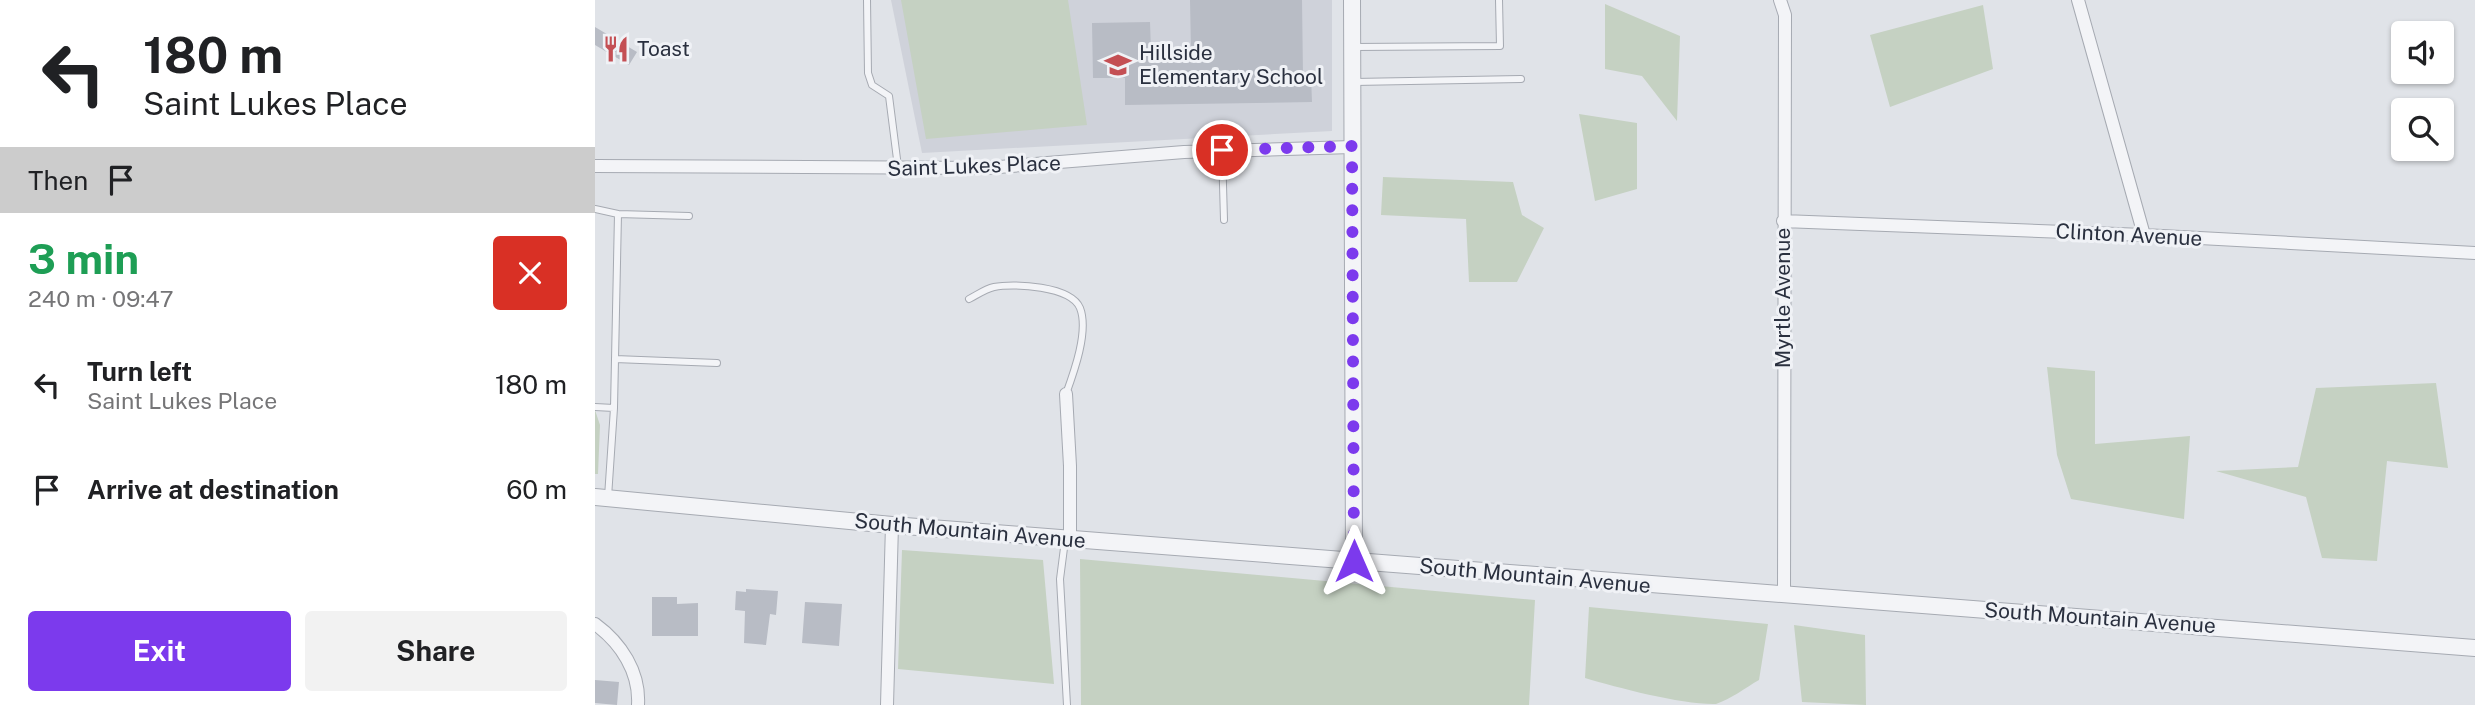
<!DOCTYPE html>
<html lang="en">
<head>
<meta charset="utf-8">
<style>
  :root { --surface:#fff; --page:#f2f2f2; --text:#202124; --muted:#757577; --accent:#7c3aed }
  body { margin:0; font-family:"Public Sans",sans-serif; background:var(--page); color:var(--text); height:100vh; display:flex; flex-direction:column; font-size:26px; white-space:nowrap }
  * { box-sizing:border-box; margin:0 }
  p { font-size:23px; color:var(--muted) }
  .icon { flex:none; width:38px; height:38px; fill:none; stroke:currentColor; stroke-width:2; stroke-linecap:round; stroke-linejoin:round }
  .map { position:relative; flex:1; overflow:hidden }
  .drawer { display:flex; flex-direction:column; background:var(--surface); width:595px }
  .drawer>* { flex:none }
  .banner { background:#fff; color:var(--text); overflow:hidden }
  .fabs { position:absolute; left:1796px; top:21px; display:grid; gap:14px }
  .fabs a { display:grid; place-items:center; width:63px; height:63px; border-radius:7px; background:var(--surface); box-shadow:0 2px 5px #0004; font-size:35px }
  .pin { position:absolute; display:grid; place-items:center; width:60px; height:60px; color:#fff; margin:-30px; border:4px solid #fff; border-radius:50%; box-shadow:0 2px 7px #0007 }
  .me { position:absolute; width:77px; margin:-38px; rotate:0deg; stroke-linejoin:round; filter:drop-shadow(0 0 5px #0008) }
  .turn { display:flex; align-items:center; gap:24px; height:147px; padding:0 28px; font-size:32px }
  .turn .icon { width:91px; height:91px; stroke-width:2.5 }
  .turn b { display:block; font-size:49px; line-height:60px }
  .then { display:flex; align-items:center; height:66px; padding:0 28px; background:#0003; gap:14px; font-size:26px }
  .round { display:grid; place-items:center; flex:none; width:74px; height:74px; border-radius:7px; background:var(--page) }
  .overview { display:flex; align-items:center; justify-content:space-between; height:119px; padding:0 28px }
  h1 { font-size:42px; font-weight:700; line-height:52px; color:#1e9e55 }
  .action { display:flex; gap:14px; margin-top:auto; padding:14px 28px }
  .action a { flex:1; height:80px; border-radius:7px; background:var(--accent); color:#fff; font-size:28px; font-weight:700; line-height:80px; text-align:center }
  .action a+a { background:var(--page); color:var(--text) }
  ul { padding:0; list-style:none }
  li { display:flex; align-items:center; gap:21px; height:105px; padding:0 28px }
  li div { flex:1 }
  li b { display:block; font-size:26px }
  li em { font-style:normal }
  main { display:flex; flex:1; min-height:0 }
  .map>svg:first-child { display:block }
</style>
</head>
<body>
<main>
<section class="drawer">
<div class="banner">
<div class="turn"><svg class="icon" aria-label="left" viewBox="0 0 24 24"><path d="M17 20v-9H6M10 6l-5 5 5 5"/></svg><div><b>180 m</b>Saint Lukes Place</div></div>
<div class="then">Then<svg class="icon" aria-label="arrive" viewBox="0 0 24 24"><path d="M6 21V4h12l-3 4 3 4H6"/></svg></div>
</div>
<div class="overview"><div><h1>3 min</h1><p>240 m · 09:47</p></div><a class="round" style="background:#d93025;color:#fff"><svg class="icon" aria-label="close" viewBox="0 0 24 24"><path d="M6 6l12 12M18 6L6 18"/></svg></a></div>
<ul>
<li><svg class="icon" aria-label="left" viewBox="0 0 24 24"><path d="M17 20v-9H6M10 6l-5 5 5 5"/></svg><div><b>Turn left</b><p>Saint Lukes Place</p></div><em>180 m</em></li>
<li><svg class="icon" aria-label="arrive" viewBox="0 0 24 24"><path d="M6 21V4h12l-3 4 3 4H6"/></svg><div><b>Arrive at destination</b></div><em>60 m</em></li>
</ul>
<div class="action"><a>Exit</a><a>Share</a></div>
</section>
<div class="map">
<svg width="1880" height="705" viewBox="0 0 1880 705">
  <rect width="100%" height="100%" fill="#e0e3e8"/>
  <path fill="#cfd2da" d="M296,0H737V131L327,153Z"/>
  <path fill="#c5d1c2" d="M306,0H473L492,125L331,139Z
    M1010,4L1085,36L1082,121L1047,76L1010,69Z
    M1388,5L1398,69L1295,107L1275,35Z
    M984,114L1042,123V189L1000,201Z
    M788,177L918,182L927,215L949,228L922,282H874L871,219L786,215Z
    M1452,367L1500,371V444L1595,436L1589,519L1476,499L1462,455Z
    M1841,383L1853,468L1792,461L1782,561L1727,558L1711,497L1621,471L1703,467L1721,388Z
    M0,410L5,425L3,474H0Z
    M307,550L448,560L459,684L303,669Z
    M485,559L940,600L934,705H486Z
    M994,607L1173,624L1164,680C1150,688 1136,699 1121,704C1088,705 1024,688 990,678Z
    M1199,625L1270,635L1271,705L1207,702Z"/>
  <path fill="#b8bcc5" d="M595,0H707L708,76H716L717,102L530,105V78H498L497,23L555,22L556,51H596Z
    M0,27L42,52L34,65L0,45Z
    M151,589L183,591L181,615L175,614L171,645L149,643L150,611L140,610L141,591L151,592Z
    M57,597H82V604L103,603V636H57Z
    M210,602L247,604L244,646L207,643Z
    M0,680L24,682L22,705L0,703Z"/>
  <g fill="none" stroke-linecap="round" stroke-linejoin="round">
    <g stroke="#a6aab2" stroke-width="8">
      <path id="service" d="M272,0L273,73L277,85L294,96L303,167
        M759,47L905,46L904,0
        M759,82L926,79
        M627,150L629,220
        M0,209L23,214L19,408L13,497
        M23,214L94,216
        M374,299C382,295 390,289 399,287C419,283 476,286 485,308C494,331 479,372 471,394
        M20,359L122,363
        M0,407L19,408
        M472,705L465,579L469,548L474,540"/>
    </g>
    <g stroke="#a6aab2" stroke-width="14">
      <path id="minor" d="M1185,0L1190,15L1189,596
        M1483,0L1549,235
        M0,166L391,168L589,152L757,147
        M1188,221L1549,235L1880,253
        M471,394L475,466V539
        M0,624C26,643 45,672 43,705
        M292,705L297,525"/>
    </g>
    <g stroke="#a6aab2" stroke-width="18">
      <path id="tertiary" d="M757,0L759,561
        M0,497L297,525L1880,648"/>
    </g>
    <use href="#service" stroke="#f3f4f7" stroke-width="6"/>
    <use href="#minor" stroke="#f3f4f7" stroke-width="12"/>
    <use href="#tertiary" stroke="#f3f4f7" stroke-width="16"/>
  </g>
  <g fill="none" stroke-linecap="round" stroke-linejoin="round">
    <path stroke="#7c3aed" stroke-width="12" stroke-dasharray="0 21.6" d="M627,150L757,146L759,561"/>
  </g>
  <defs>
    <g id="restaurant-bare" transform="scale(2.1)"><path d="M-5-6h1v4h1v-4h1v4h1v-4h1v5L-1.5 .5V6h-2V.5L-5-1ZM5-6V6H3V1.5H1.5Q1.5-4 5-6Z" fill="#c44f54" stroke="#f0f2f6" stroke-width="2.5" paint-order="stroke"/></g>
    <g id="school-bare" transform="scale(2.1)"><path d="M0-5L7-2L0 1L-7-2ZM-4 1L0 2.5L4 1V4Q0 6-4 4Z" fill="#c44f54" stroke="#f0f2f6" stroke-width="2.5" paint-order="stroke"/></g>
  </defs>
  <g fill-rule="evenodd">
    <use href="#restaurant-bare" x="21" y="49"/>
    <use href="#school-bare" x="523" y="65"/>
  </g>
  <g text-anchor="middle" stroke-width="6" stroke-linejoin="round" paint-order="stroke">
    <g font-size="21" fill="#2a303f" stroke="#f0f2f6" text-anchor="start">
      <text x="42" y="56">Toast</text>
      <text x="544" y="60">Hillside<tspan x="544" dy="24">Elementary School</tspan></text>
    </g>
    <g font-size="21" fill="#2a303f" stroke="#f0f2f6">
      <text transform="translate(379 166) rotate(-2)" y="7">Saint Lukes Place</text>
      <text transform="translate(1534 235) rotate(3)" y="7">Clinton Avenue</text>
      <text transform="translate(1188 298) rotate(-90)" y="7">Myrtle Avenue</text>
      <text transform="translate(375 531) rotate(5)" y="7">South Mountain Avenue</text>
      <text transform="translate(940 576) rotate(5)" y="7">South Mountain Avenue</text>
      <text transform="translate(1505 618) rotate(4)" y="7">South Mountain Avenue</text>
    </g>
  </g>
</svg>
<div class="fabs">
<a><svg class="icon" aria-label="sound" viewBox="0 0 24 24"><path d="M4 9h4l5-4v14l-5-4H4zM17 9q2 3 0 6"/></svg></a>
<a><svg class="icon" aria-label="search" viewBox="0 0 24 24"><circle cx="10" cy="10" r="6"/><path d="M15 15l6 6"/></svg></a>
</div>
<div class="pin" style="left:627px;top:150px;background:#d93025"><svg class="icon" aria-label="arrive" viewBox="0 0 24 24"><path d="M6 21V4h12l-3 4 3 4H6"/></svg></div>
<svg class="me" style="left:759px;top:561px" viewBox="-20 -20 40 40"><path d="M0-17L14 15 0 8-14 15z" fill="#7c3aed" stroke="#fff" stroke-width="4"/></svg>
</div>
</main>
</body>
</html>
